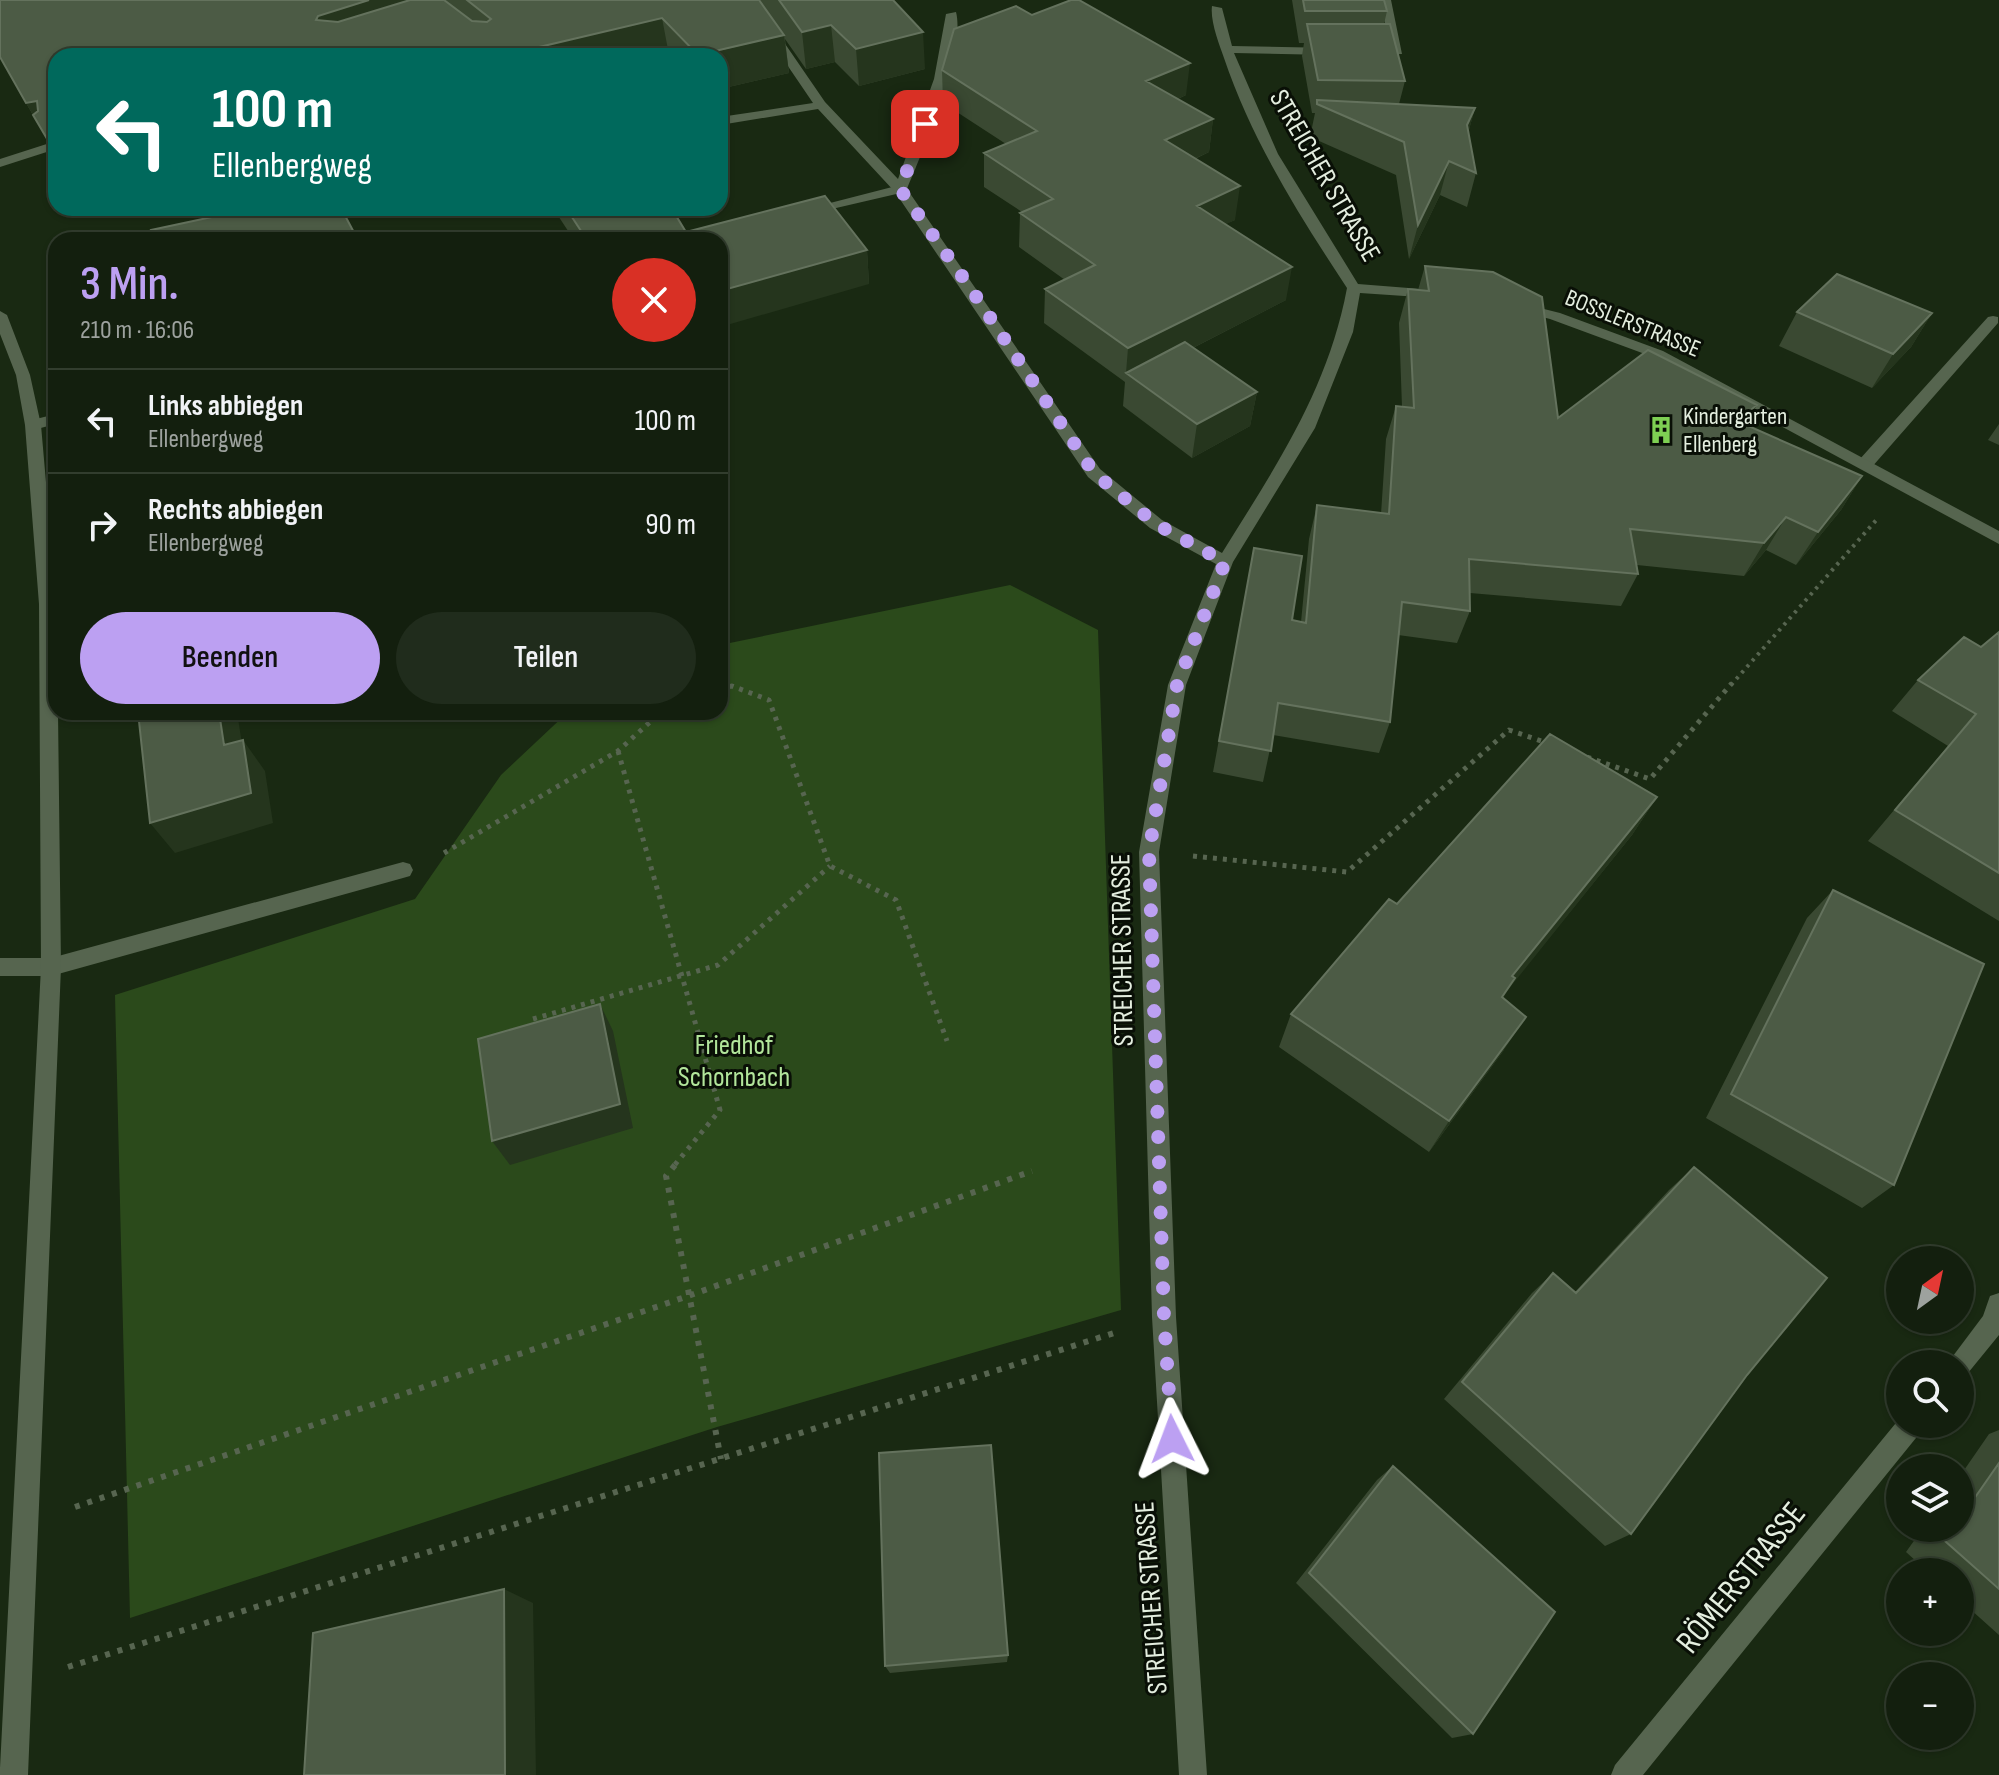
<!DOCTYPE html>
<html lang="de">
<head>
<meta charset="utf-8">
<style>
  :root { --surface:#131f0e; --page:#202c1c; --text:#f1f3f6; --muted:#9da29e; --line:#323d2e; --accent:#bca0f2 }
  body { margin:0; font-family:"Sofia Sans Condensed",sans-serif; background:var(--page); color:var(--text); height:100vh; display:flex; flex-direction:column; font-size:30px; white-space:nowrap }
  * { box-sizing:border-box; margin:0 }
  p { font-size:26px; color:var(--muted) }
  .icon { flex:none; width:44px; height:44px; fill:none; stroke:currentColor; stroke-width:2; stroke-linecap:round; stroke-linejoin:round }
  .map { position:relative; flex:1; overflow:hidden }
  .details { position:absolute; left:48px; top:232px; width:680px; height:488px; display:flex; flex-direction:column; background:var(--surface); border-radius:24px; box-shadow:0 2px 6px #0004,0 0 0 2px var(--line) }
  .details>* { flex:none }
  .hud { position:absolute; left:48px; top:48px; width:680px; height:168px; border-radius:24px; box-shadow:0 2px 6px #0004,0 0 0 2px var(--line); background:#00695c; color:#fff; overflow:hidden }
  .needle { width:52px; rotate:33deg }
  .controls { position:absolute; left:1886px; top:1246px; display:grid; gap:16px }
  .controls a { display:grid; place-items:center; width:88px; height:88px; border-radius:50%; background:var(--surface); box-shadow:0 2px 6px #0004,0 0 0 2px var(--line); font-size:40px }
  .pin { position:absolute; display:grid; place-items:center; width:68px; height:68px; color:#fff; margin:-34px; border-radius:16px; box-shadow:0 4px 12px #0006 }
  .me { position:absolute; width:88px; margin:-44px; rotate:357deg; stroke-linejoin:round; filter:drop-shadow(0 0 6px #0008) }
  .turn { display:flex; align-items:center; gap:28px; height:168px; padding:0 32px; font-size:36px }
  .turn .icon { width:104px; height:104px; stroke-width:2.5 }
  .turn b { display:block; font-size:56px; line-height:68px }
  .round { display:grid; place-items:center; flex:none; width:84px; height:84px; border-radius:42px; background:var(--page) }
  .headline { display:flex; align-items:center; justify-content:space-between; height:136px; padding:0 32px }
  h1 { font-size:48px; font-weight:600; line-height:60px; color:var(--accent) }
  .action { display:flex; gap:16px; margin-top:auto; padding:16px 32px }
  .action a { flex:1; height:92px; border-radius:48px; background:var(--accent); color:#111; font-size:32px; font-weight:600; line-height:92px; text-align:center }
  .action a+a { background:var(--page); color:var(--text) }
  ul { padding:0; list-style:none }
  li { display:flex; align-items:center; gap:24px; height:104px; padding:0 32px; border-top:2px solid var(--line) }
  li div { flex:1 }
  li b { display:block; font-size:30px }
  li em { font-style:normal }
  .map>svg:first-child { display:block }
</style>
</head>
<body>
<div class="map">
<svg width="1999" height="1775" viewBox="0 0 1999 1775">
  <rect width="100%" height="100%" fill="#192912"/>
  <path fill="#2b4a1b" d="M1010,585L1098,630L1121,1310L717,1427L130,1618L115,995L415,899L501,775L568,712H720V645Z"/>
  <g fill="none" stroke-linecap="round" stroke-linejoin="round">
    <path stroke="#576550" stroke-width="4" stroke-dasharray="3 5" stroke-linecap="butt" d="M1731,685L1879,517"/>
    <path stroke="#576550" stroke-width="5" stroke-dasharray="4 6" stroke-linecap="butt" d="M720,689L732,686L769,700L830,866L896,900L947,1041
      M618,751L720,1110L673,1167
      M1587,757L1650,779L1732,683
      M444,853L618,751L661,712
      M1193,856L1347,872L1509,730L1547,743
      M533,1019L718,965L830,866"/>
    <path stroke="#576550" stroke-width="6" stroke-dasharray="5 8" stroke-linecap="butt" d="M675,1165L666,1176L721,1459
      M75,1507L691,1295L1032,1171
      M68,1667L1117,1332"/>
    <path fill="#56654f" fill-rule="evenodd" d="M900,185L907,189L905,192L806,215L799,211Z
      M1993,316L1998,317V323L1871,468H1859V460L1988,317Z
      M56,414V424L33,430L25,425L28,421Z
      M403,862L410,864L413,870L410,876L403,878L51,976L44,973L41,967L44,961L51,958Z"/>
    <path fill="#56654f" fill-rule="evenodd" d="M743,0H755L825,102L898,179L934,79L946,14L956,12C966,50 923,151 907,189L1100,469L1162,520L1222,553C1276,466 1328,390 1347,288C1299,215 1252,141 1224,58C1219,44 1210,21 1212,6L1222,8L1232,46L1333,48L1335,51L1329,55L1234,53L1278,154L1358,284L1434,290L1441,294L1434,298L1360,293L1353,332L1315,428L1233,562L1186,685L1159,852L1176,1317L1207,1775H1179L1152,1317L1139,852L1168,685L1216,564L1150,528L1088,477L895,192L818,109L720,125V117L813,103Z
      M1379,0H1391L1402,54L1369,55L1363,51L1369,47H1391Z
      M56,141V149L0,167V159Z
      M1520,303L1560,313L1663,351L1999,531V544L1653,357L1550,319L1515,310L1513,307Z
      M0,958H51L58,961L61,967L58,973L51,976H0Z
      M1999,1293V1335L1968,1373L1960,1376V1364H1947L1983,1316L1990,1296Z
      M1900,1418V1424H1924L1920,1433L1643,1775H1611L1615,1765Z"/>
    <path fill="#56654f" fill-rule="evenodd" d="M0,311L7,315L30,375L41,425L56,597L58,712L61,967L28,1775H0V1768L41,967L39,604L25,425L16,375L0,334Z"/>
  </g>
  <path fill="#3a4932" d="M0,0H893L925,69L859,86L835,62L806,69L785,39L789,73L720,89V56H670L669,55L664,56H56V155L0,58Z
    M1292,0H1384L1387,11L1384,24L1405,81L1399,104L1475,108L1468,133L1476,173L1467,207L1440,195L1409,259L1396,175L1310,137L1315,113H1312L1302,56L1304,43H1299Z
    M1032,15L1186,95L1178,99L1213,119L1209,152L1195,159L1235,220L1225,224L1286,300L1193,348L1257,392L1250,426L1192,458L1123,406L1125,382L1044,323L1045,289L1065,280L1019,247L1020,213L1022,212L984,187V153L1006,144L943,103L942,70Z
    M553,208H669L686,232L867,250L869,284L720,240H574Z
    M1425,266L1558,418L1746,425L1862,476L1841,510L1796,565L1766,550L1744,576L1637,565L1638,574L1621,606L1470,593V611L1457,643L1398,635L1390,722L1379,753L1273,735L1263,782L1213,772L1248,581L1292,620L1301,622L1309,539L1317,505L1381,514L1386,439L1396,406L1402,407L1399,323L1408,289L1418,290Z
    M1797,312L1932,313L1911,347L1872,388L1779,346Z
    M1999,424V445L1988,440Z
    M1999,632V921L1868,841L1948,746L1892,711L1918,680L1981,647Z
    M1657,797L1632,835L1507,990L1503,997L1504,1050L1429,1152L1279,1047L1291,1014L1397,904Z
    M1833,890L1894,1185L1862,1208L1706,1118L1807,918Z
    M1694,1167L1747,1375L1631,1534L1605,1546L1444,1399L1532,1293L1553,1273L1575,1292L1669,1190Z
    M1999,1430V1635L1960,1600V1572H1928L1906,1552L1923,1528H1960V1476L1989,1434Z
    M1393,1466L1473,1734L1452,1738L1296,1583L1377,1480Z
    M1008,1655L1007,1662L890,1673L885,1666Z"/>
  <path fill="#25351d" d="M369,0H427L330,56L316,20L318,16Z
    M662,18L669,55L664,56H501Z
    M831,25L835,62L806,69L802,32Z
    M923,32L925,69L859,86L856,49Z
    M784,35L789,73L720,89V56H698Z
    M1190,63L1186,95L1144,114L1146,81Z
    M37,101L48,140L26,103Z
    M1475,108L1466,141L1467,125Z
    M1213,119L1209,152L1161,174L1165,140Z
    M1449,161L1440,195L1409,259L1418,225Z
    M1240,186L1235,220L1192,240L1197,206Z
    M87,208H121L92,217Z
    M867,250L869,284L720,327V291Z
    M1292,267L1286,300L1134,378L1126,373L1128,348Z
    M1932,313L1911,347L1872,388L1893,354Z
    M1257,392L1250,426L1192,458L1197,424Z
    M1757,405L1739,439L1737,421Z
    M1862,476L1841,510L1796,565L1818,532Z
    M1786,517L1766,550L1744,576L1764,543Z
    M219,712H237L247,776L224,745Z
    M243,740L265,771L273,823L175,853L150,823Z
    M1657,797L1632,835L1508,990L1494,1013L1512,976Z
    M600,1004L613,1031L633,1128L510,1165L492,1141Z
    M1526,1017L1504,1050L1429,1152L1449,1121Z
    M504,1589L533,1603L536,1775H505Z"/>
  <path fill="#4c5b45" stroke="#64725d" stroke-width="2" d="M0,0H369L318,16L316,20L338,22L410,0H444L472,21L487,22L491,19L467,0H759L784,35L698,55L662,18L501,56H56V154L33,115L38,111L37,101L26,103L0,57Z
    M779,0H893L923,32L856,49L831,25L802,32Z
    M1071,0H1079L1190,63L1146,81L1213,119L1165,140L1240,186L1197,206L1292,267L1128,348L1045,289L1095,265L1020,213L1053,199L984,153L1037,131L942,70L954,29L1016,6L1032,15Z
    M1303,0H1384L1387,11H1305Z
    M1307,24H1390L1405,81L1318,80Z
    M1317,100L1475,108L1467,125L1476,173L1449,161L1418,225L1404,142L1317,104Z
    M825,196L867,250L720,291V240H587L566,208H665L672,209L686,232Z
    M254,208H341L358,240H155L151,230Z
    M1425,266L1493,272L1542,297L1558,418L1648,350L1757,405L1737,421L1862,476L1818,532L1786,517L1764,543L1630,529L1638,574L1469,559L1470,611L1402,602L1390,722L1278,703L1271,751L1219,741L1254,548L1302,556L1292,620L1306,623L1317,505L1389,514L1396,406L1414,408L1408,289L1429,291Z
    M1837,274L1932,313L1893,354L1797,312Z
    M1185,342L1257,392L1197,424L1126,373Z
    M1999,632V873L1895,810L1976,714L1918,680L1964,637L1981,647Z
    M138,712H219L224,745L243,740L251,793L150,823Z
    M1550,734L1657,797L1512,976L1515,978L1502,997L1526,1017L1449,1121L1291,1014L1389,899L1397,904Z
    M1833,890L1984,964L1894,1185L1731,1094Z
    M600,1004L620,1104L492,1141L478,1039Z
    M1694,1167L1827,1278L1747,1375L1631,1534L1462,1382L1553,1273L1576,1293Z
    M991,1445L1008,1655L885,1666L879,1453Z
    M1999,1463V1589L1945,1541L1954,1528H1960V1519Z
    M1393,1466L1555,1612L1473,1734L1309,1573Z
    M504,1589L505,1775H304L313,1633Z"/>
  <g fill="none" stroke-linecap="round" stroke-linejoin="round">
    <path stroke="#bca0f2" stroke-width="14" stroke-dasharray="0 25.2" d="M925,124L900,189L967,283L1094,473L1156,524L1225,562L1177,685L1149,852L1164,1317L1172,1439"/>
  </g>
  <defs>
    <g id="building-bare" transform="scale(2.16)"><path d="M-4-6H4V6H1V3H-1V6H-4ZM-2.5-4.3h1.7v1.8h-1.7ZM.8-4.3h1.7v1.8H.8ZM-2.5-1h1.7V.8h-1.7ZM.8-1h1.7V.8H.8Z" fill="#7ed053" stroke="#090f06" stroke-width="2.5" paint-order="stroke"/></g>
  </defs>
  <g fill-rule="evenodd">
    <use href="#building-bare" x="1661" y="430"/>
  </g>
  <g text-anchor="middle" stroke-width="6" stroke-linejoin="round" paint-order="stroke">
    <g font-size="24" fill="#e4eedf" stroke="#090f06">
      <text transform="translate(1633 323) rotate(22)" y="8">BOSSLERSTRASSE</text>
    </g>
    <g font-size="24" fill="#e4eedf" stroke="#090f06" text-anchor="start">
      <text x="1683" y="424">Kindergarten<tspan x="1683" dy="28">Ellenberg</tspan></text>
    </g>
    <g font-size="28" fill="#e4eedf" stroke="#090f06">
      <text transform="translate(1326 175) rotate(60)" y="10">STREICHER STRASSE</text>
      <text transform="translate(1121 950) rotate(-91)" y="10">STREICHER STRASSE</text>
      <text transform="translate(1150 1598) rotate(-94)" y="10">STREICHER STRASSE</text>
    </g>
    <g font-size="28" fill="#b2e69b" stroke="#090f06">
      <text x="734" y="1054">Friedhof<tspan x="734" dy="32">Schornbach</tspan></text>
    </g>
    <g font-size="34" fill="#e4eedf" stroke="#090f06">
      <text transform="translate(1740 1577) rotate(-51)" y="12">RÖMERSTRASSE</text>
    </g>
  </g>
</svg>
<div class="controls">
<a><svg class="needle" viewBox="-14 -14 28 28"><path d="M0-13l5 13h-10z" fill="#e53935"/><path d="M0 13l5-13h-10z" fill="#9da29e"/></svg></a>
<a><svg class="icon" aria-label="search" viewBox="0 0 24 24"><circle cx="10" cy="10" r="6"/><path d="M15 15l6 6"/></svg></a>
<a><svg class="icon" aria-label="layers" viewBox="0 0 24 24"><path d="M12 4l9 5-9 5-9-5zM3 14l9 5 9-5"/></svg></a>
<a>+</a>
<a>−</a>
</div>
<div class="pin" style="left:925px;top:124px;background:#d93025"><svg class="icon" aria-label="arrive" viewBox="0 0 24 24"><path d="M6 21V4h12l-3 4 3 4H6"/></svg></div>
<svg class="me" style="left:1172px;top:1439px" viewBox="-20 -20 40 40"><path d="M0-17L14 15 0 8-14 15z" fill="#bca0f2" stroke="#fff" stroke-width="4"/></svg>
<div class="hud">
<div class="turn"><svg class="icon" aria-label="left" viewBox="0 0 24 24"><path d="M17 20v-9H6M10 6l-5 5 5 5"/></svg><div><b>100 m</b>Ellenbergweg</div></div>
</div>
<section class="details">
<div class="headline"><div><h1>3 Min.</h1><p>210 m · 16:06</p></div><a class="round" style="background:#d93025;color:#fff"><svg class="icon" aria-label="close" viewBox="0 0 24 24"><path d="M6 6l12 12M18 6L6 18"/></svg></a></div>
<ul>
<li><svg class="icon" aria-label="left" viewBox="0 0 24 24"><path d="M17 20v-9H6M10 6l-5 5 5 5"/></svg><div><b>Links abbiegen</b><p>Ellenbergweg</p></div><em>100 m</em></li>
<li><svg class="icon" aria-label="right" viewBox="0 0 24 24"><path d="M7 20v-9h11M14 6l5 5-5 5"/></svg><div><b>Rechts abbiegen</b><p>Ellenbergweg</p></div><em>90 m</em></li>
</ul>
<div class="action"><a>Beenden</a><a>Teilen</a></div>
</section>
</div>
</body>
</html>
